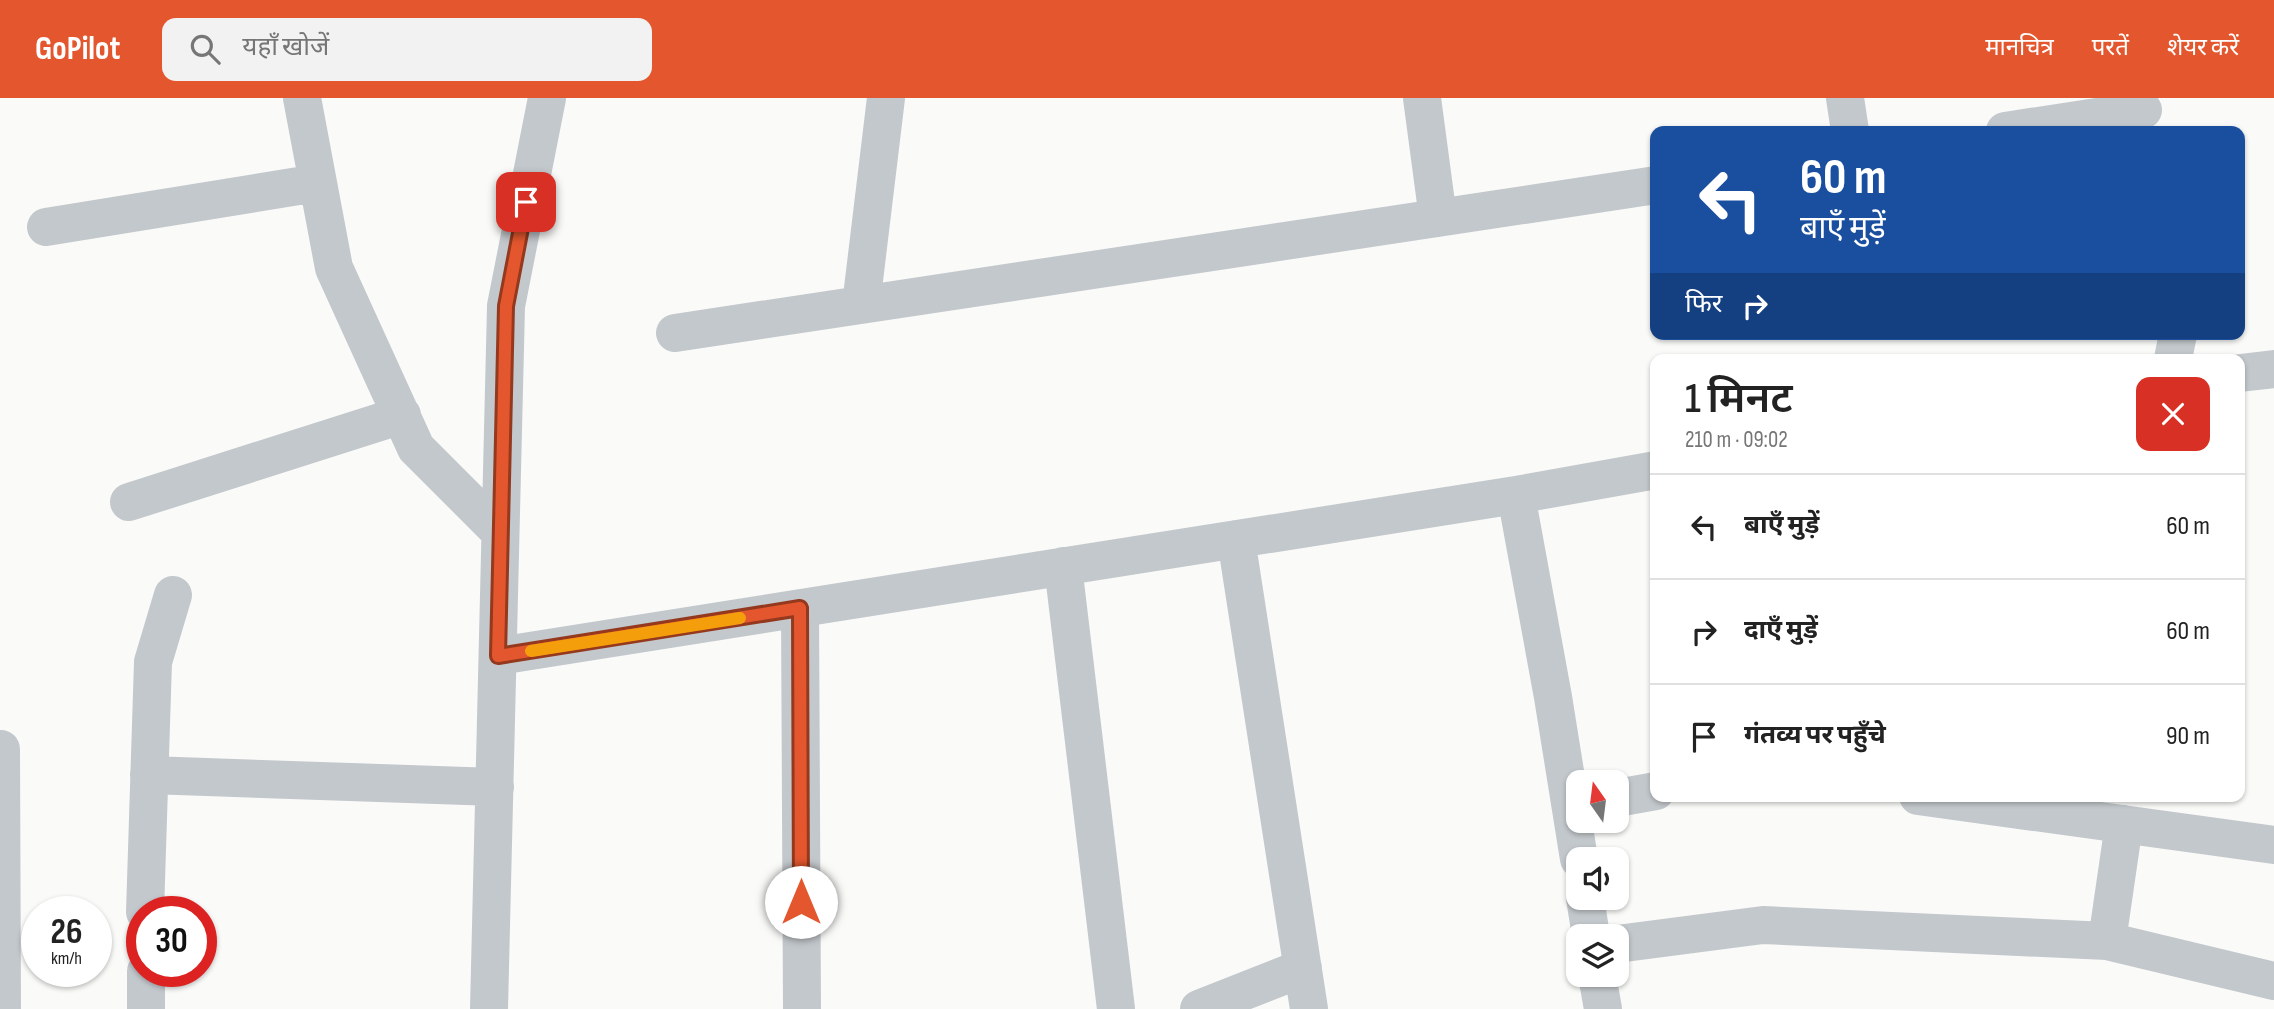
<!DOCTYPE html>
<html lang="hi">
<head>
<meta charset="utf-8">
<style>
  :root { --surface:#fff; --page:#f2f2f2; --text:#222; --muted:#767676; --line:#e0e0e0; --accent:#e4572e }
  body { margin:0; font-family:"Sofia Sans Condensed","Noto Sans Devanagari",sans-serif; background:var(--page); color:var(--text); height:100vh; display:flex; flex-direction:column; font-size:26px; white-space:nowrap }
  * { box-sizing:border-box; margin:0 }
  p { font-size:23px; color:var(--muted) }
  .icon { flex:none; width:38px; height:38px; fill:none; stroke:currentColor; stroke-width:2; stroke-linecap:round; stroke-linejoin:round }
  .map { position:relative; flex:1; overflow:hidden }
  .details { position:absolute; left:1650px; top:256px; width:595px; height:448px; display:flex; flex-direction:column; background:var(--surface); border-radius:14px; box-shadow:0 2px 5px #0004 }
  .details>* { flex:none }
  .guide { position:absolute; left:1650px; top:28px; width:595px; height:214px; border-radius:14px; box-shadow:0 2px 5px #0004; background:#1a4fa0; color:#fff; overflow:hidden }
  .needle { width:46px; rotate:346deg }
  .buttons { position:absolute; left:1566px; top:672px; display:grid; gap:14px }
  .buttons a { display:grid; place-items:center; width:63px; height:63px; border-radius:14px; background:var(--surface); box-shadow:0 2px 5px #0004; font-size:35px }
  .speed { position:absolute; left:21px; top:798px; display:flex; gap:14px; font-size:35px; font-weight:700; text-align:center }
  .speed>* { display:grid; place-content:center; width:91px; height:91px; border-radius:50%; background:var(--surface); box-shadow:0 2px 5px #0004; line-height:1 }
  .speed small { font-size:18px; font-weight:400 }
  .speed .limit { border:10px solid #d22; background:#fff; color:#111 }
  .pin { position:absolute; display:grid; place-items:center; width:60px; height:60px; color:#fff; margin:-30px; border-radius:14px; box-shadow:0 4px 10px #0006 }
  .me { position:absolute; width:77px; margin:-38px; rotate:0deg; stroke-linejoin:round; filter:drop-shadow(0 0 5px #0008) }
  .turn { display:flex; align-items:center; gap:24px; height:147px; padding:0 35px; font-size:32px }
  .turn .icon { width:91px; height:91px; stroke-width:2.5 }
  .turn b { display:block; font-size:49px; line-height:60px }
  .then { display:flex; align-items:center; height:66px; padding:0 35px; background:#0003; gap:14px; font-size:26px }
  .round { display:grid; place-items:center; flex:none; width:74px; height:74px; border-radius:14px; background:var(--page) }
  .headline { display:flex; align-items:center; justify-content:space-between; height:119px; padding:0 35px }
  h1 { font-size:42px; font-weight:600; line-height:52px }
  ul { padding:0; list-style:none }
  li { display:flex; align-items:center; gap:21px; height:105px; padding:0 35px; border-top:2px solid var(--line) }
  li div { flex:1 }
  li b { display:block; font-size:26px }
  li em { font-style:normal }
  header { display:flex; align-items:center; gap:42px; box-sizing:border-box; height:98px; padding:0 35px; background:var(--accent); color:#fff }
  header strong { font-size:33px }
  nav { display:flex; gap:38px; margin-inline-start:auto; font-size:24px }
  .search { width:490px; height:63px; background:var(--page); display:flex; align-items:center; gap:18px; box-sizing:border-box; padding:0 24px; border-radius:14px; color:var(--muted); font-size:26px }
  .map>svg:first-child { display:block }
</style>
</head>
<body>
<header>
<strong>GoPilot</strong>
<div class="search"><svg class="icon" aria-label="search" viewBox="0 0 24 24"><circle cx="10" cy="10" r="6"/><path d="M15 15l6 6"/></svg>यहाँ खोजें</div>
<nav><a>मानचित्र</a><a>परतें</a><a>शेयर करें</a></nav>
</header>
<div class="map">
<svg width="2274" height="911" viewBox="0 0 2274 911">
  <rect width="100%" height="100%" fill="#fafaf8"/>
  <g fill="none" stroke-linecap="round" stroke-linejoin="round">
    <path stroke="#c3c8cc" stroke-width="38" d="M302,0L334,170L416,350L500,434
      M1422,0L1438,120
      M1845,0L1850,33
      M2005,33L2143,12
      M46,129L317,85
      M861,207L886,0
      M675,235L1656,87
      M2173,261L2178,236
      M2240,275L2274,271
      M1516,397L1553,599L1579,761
      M129,404L402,317
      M1236,441L1309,911
      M1063,468L1116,911
      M800,510L802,911
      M498,558L1516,397L1656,372
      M1,651L2,911
      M149,677L495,689
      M1918,698L2274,747
      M1617,700L1656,693
      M1585,800L1591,838
      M145,814L153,564L173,497
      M2107,843L2124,726
      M1617,846L1763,827L2107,843L2274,883
      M146,873V911
      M1597,877L1603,911
      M489,911L506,208L547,0
      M1199,911L1303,870"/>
  </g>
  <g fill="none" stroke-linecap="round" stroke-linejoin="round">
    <g stroke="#94391e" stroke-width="18">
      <path id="route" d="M526,104L506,208L498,558L800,510L801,804"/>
    </g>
    <use href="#route" stroke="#e4572e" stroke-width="12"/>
    <path stroke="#f59e0b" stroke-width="12" d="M531,553L740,520"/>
  </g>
</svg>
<div class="buttons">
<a><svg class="needle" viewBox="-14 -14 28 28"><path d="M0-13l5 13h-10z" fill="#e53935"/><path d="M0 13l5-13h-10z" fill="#767676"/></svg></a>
<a><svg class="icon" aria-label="sound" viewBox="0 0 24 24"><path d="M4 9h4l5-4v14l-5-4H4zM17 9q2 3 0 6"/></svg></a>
<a><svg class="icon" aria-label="layers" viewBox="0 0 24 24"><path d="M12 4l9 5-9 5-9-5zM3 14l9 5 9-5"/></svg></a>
</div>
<div class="speed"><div>26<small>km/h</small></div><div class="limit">30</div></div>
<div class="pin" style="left:526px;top:104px;background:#d93025"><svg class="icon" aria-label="arrive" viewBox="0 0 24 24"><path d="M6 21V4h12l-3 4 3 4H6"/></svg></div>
<svg class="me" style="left:801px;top:804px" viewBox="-20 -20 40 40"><circle r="19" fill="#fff"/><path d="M0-13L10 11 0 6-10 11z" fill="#e4572e"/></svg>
<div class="guide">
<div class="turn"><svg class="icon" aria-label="left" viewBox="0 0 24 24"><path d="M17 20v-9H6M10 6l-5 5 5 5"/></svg><div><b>60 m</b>बाएँ मुड़ें</div></div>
<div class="then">फिर<svg class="icon" aria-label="right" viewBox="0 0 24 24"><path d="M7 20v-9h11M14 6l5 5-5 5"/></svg></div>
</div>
<section class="details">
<div class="headline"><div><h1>1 मिनट</h1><p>210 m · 09:02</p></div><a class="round" style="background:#d93025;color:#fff"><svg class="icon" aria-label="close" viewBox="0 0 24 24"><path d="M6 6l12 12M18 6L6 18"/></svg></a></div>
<ul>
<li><svg class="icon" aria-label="left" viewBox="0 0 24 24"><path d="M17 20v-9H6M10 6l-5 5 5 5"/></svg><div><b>बाएँ मुड़ें</b></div><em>60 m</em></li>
<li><svg class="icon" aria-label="right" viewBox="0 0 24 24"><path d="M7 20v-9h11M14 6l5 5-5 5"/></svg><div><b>दाएँ मुड़ें</b></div><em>60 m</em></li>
<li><svg class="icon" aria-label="arrive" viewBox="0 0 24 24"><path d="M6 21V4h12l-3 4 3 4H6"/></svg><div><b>गंतव्य पर पहुँचे</b></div><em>90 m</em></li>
</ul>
</section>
</div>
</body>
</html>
